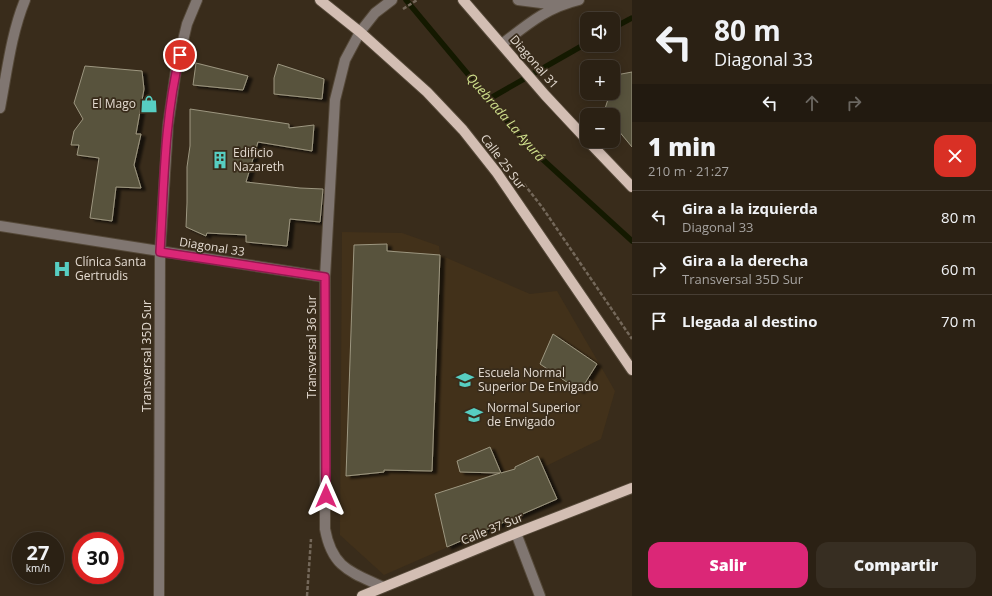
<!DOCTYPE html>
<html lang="es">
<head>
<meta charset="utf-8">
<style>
  :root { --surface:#2b2114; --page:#372e22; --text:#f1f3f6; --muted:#a6a3a0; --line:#473e34; --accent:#db2777 }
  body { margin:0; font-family:"Open Sans",sans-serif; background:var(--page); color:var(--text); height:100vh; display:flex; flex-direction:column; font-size:15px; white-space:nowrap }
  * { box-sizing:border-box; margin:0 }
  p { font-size:13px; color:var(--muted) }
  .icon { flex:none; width:22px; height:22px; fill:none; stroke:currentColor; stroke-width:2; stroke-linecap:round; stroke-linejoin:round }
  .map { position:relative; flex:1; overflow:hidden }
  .sheet { display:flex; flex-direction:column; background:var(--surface); width:360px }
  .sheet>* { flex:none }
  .top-card { background:#2b2114; color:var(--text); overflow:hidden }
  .fabs { position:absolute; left:580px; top:12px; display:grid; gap:8px }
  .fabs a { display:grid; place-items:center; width:40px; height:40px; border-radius:8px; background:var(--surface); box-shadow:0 2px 10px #0003,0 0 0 1px var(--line); font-size:20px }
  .speed { position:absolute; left:12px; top:532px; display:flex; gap:8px; font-size:20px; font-weight:700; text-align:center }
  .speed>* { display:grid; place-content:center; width:52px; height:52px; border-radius:50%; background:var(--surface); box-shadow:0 2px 10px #0003,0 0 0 1px var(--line); line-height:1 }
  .speed small { font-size:10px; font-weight:400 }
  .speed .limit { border:6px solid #d22; background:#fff; color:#111 }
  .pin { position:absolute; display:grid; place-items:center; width:34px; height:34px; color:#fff; margin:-17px; border:2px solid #fff; border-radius:50%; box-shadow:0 1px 4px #0007 }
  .me { position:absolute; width:44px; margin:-22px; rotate:0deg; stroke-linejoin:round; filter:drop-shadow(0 0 3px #0008) }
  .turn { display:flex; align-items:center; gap:14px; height:84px; padding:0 16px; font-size:18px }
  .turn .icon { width:52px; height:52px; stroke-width:2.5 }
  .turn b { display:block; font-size:28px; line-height:34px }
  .lanes { display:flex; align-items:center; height:38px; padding:0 16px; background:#0003; justify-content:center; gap:20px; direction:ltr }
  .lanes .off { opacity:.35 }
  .round { display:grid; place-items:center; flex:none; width:42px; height:42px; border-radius:12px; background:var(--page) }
  .summary { display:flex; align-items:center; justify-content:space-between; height:68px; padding:0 16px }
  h1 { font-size:24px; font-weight:800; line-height:30px }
  .button { display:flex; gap:8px; margin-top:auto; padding:8px 16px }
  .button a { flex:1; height:46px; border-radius:12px; background:var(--accent); color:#fff; font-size:16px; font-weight:800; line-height:46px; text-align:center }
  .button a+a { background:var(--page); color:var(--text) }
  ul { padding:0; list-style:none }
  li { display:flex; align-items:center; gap:12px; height:52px; padding:0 16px; border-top:1px solid var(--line) }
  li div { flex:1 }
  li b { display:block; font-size:15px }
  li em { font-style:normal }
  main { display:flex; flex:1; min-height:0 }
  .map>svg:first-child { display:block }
</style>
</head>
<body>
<main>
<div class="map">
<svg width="632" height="596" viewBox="0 0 632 596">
  <defs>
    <filter id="shadow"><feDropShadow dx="4.5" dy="2.5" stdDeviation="1" flood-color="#0009"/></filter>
  </defs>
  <rect width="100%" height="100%" fill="#392c1b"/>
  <path fill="#42311a" d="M342,232L402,233L439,246L440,255L530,294L557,291L615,391L601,439L540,469L557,499L384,575L340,535Z"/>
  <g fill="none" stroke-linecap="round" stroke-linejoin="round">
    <path stroke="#141900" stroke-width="5.5" d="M406,0L528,146L632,241
      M613,28L632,18
      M489,99L587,43"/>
  </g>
  <path fill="#58523d" stroke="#9d9780" filter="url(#shadow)" d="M196,63L248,76L243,90L193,85Z
    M278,64L324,79L322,99L274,94V78Z
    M85,66L142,71L144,89L136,134H141L134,165L141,188L116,187L112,221L90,218L99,158L77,155L79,145H71L74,131L83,119L74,103Z
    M632,72V147L613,124V115H603L610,93H613V84L616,75Z
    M190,109L289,124V128L314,125L312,151L258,142L246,182L300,188L323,189L320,222L290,219L287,246L246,242V235L207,233L206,236L186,227L187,203V167L190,146Z
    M387,244V251L440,255L432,471L384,470V472L346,476L354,245Z
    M553,334L597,364L580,391L540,364Z
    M490,447L501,473L515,469V467L538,456L557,499L447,547L435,494L500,473L460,472L457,461Z"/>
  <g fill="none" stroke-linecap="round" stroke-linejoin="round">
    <g stroke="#544838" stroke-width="12">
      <path id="minor" d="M518,0L549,4H560
        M502,44C528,24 546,8 579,0
        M0,108C7,72 11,34 25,0
        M0,226L325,277
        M516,533L540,596
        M383,587C351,572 332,568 325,529V277L335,100L345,60L360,32L375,13L392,0
        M159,596L160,252L168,125L176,70L187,24L197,0"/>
    </g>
    <g stroke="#544838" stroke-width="12">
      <path id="major" d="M320,0L360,32L427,92L463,130L497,173L632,370
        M463,0L545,95L587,140
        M588,141L632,187
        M362,596L516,533L632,488"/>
    </g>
    <path stroke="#74685a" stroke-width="2.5" stroke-dasharray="4 2" stroke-linecap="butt" d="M403,9L417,0
      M524,184L542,207L632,339
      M307,596L311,539"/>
    <use href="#minor" stroke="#807671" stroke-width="10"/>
    <use href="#major" stroke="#d3beb3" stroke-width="10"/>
  </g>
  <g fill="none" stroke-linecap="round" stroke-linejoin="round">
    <g stroke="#8e194d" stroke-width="10">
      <path id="route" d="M180,55C164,119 164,186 160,252L325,277L326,496"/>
    </g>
    <use href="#route" stroke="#db2777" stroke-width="7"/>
  </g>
  <defs>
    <g id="shop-bare" transform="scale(1.38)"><path d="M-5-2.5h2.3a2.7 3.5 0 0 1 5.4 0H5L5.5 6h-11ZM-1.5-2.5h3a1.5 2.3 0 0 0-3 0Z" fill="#57cec2" stroke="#392c1b" stroke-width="2.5" paint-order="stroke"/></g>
    <g id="building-bare" transform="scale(1.38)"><path d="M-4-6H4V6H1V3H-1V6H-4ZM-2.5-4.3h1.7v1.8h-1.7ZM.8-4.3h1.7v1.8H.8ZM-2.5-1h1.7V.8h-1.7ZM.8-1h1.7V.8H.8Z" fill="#57cec2" stroke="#392c1b" stroke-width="2.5" paint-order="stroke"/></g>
    <g id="hospital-bare" transform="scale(1.38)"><path d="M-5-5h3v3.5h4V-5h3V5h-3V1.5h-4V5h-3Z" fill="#57cec2" stroke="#392c1b" stroke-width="2.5" paint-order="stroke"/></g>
    <g id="school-bare" transform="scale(1.38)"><path d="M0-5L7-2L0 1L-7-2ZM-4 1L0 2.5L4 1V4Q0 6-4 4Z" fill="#57cec2" stroke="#392c1b" stroke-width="2.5" paint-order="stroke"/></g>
  </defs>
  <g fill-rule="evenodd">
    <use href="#shop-bare" x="149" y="104"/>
    <use href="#building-bare" x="220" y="160"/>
    <use href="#hospital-bare" x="62" y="269"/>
    <use href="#school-bare" x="465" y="380"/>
    <use href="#school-bare" x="474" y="415"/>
  </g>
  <g text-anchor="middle" stroke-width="3.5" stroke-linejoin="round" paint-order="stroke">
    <g font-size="12" fill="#e3dad0" stroke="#392c1b">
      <text transform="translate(534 62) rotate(49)" y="4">Diagonal 31</text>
      <text transform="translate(503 162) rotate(53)" y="4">Calle 25 Sur</text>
      <text transform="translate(212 247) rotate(9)" y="4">Diagonal 33</text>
      <text transform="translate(312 347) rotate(-90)" y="4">Transversal 36 Sur</text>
      <text transform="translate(147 356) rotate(-90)" y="4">Transversal 35D Sur</text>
      <text transform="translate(492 529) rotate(-22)" y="4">Calle 37 Sur</text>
    </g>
    <g font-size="12" fill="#e3dad0" stroke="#392c1b" text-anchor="start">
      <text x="136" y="108" text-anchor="end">El Mago</text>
      <text x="233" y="157">Edificio<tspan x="233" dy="14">Nazareth</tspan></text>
      <text x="75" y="266">Clínica Santa<tspan x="75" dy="14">Gertrudis</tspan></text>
      <text x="478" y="377">Escuela Normal<tspan x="478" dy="14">Superior De Envigado</tspan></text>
      <text x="487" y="412">Normal Superior<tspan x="487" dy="14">de Envigado</tspan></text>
    </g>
    <g font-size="13" font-style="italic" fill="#d3e48e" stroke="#392c1b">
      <text transform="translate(506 117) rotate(49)" y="5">Quebrada La Ayurá</text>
    </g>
  </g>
</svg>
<div class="fabs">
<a><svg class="icon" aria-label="sound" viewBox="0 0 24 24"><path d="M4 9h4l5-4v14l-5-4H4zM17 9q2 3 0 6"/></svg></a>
<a>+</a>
<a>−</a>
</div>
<div class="speed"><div>27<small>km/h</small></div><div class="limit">30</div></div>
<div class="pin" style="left:180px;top:55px;background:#d93025"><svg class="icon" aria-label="arrive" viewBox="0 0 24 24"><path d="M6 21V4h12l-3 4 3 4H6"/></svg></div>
<svg class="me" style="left:326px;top:496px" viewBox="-20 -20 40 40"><path d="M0-17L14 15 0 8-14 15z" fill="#db2777" stroke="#fff" stroke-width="4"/></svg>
</div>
<section class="sheet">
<div class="top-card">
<div class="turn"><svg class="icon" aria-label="left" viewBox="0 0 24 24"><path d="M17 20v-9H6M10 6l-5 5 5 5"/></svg><div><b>80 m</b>Diagonal 33</div></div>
<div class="lanes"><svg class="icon" aria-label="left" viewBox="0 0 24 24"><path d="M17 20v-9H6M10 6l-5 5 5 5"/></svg><svg class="icon off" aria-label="ahead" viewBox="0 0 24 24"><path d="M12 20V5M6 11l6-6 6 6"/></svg><svg class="icon off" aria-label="right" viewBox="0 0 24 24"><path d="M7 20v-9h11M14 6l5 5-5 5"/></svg></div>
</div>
<div class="summary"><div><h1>1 min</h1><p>210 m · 21:27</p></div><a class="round" style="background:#d93025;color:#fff"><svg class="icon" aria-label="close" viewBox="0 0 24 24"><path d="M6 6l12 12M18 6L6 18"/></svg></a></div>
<ul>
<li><svg class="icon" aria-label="left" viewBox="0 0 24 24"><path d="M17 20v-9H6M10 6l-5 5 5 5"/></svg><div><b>Gira a la izquierda</b><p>Diagonal 33</p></div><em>80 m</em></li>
<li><svg class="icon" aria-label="right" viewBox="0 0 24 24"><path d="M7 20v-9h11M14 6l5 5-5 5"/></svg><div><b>Gira a la derecha</b><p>Transversal 35D Sur</p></div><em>60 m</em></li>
<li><svg class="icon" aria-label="arrive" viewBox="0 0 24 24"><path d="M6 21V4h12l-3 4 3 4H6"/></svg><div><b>Llegada al destino</b></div><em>70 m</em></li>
</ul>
<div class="button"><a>Salir</a><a>Compartir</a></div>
</section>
</main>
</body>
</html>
